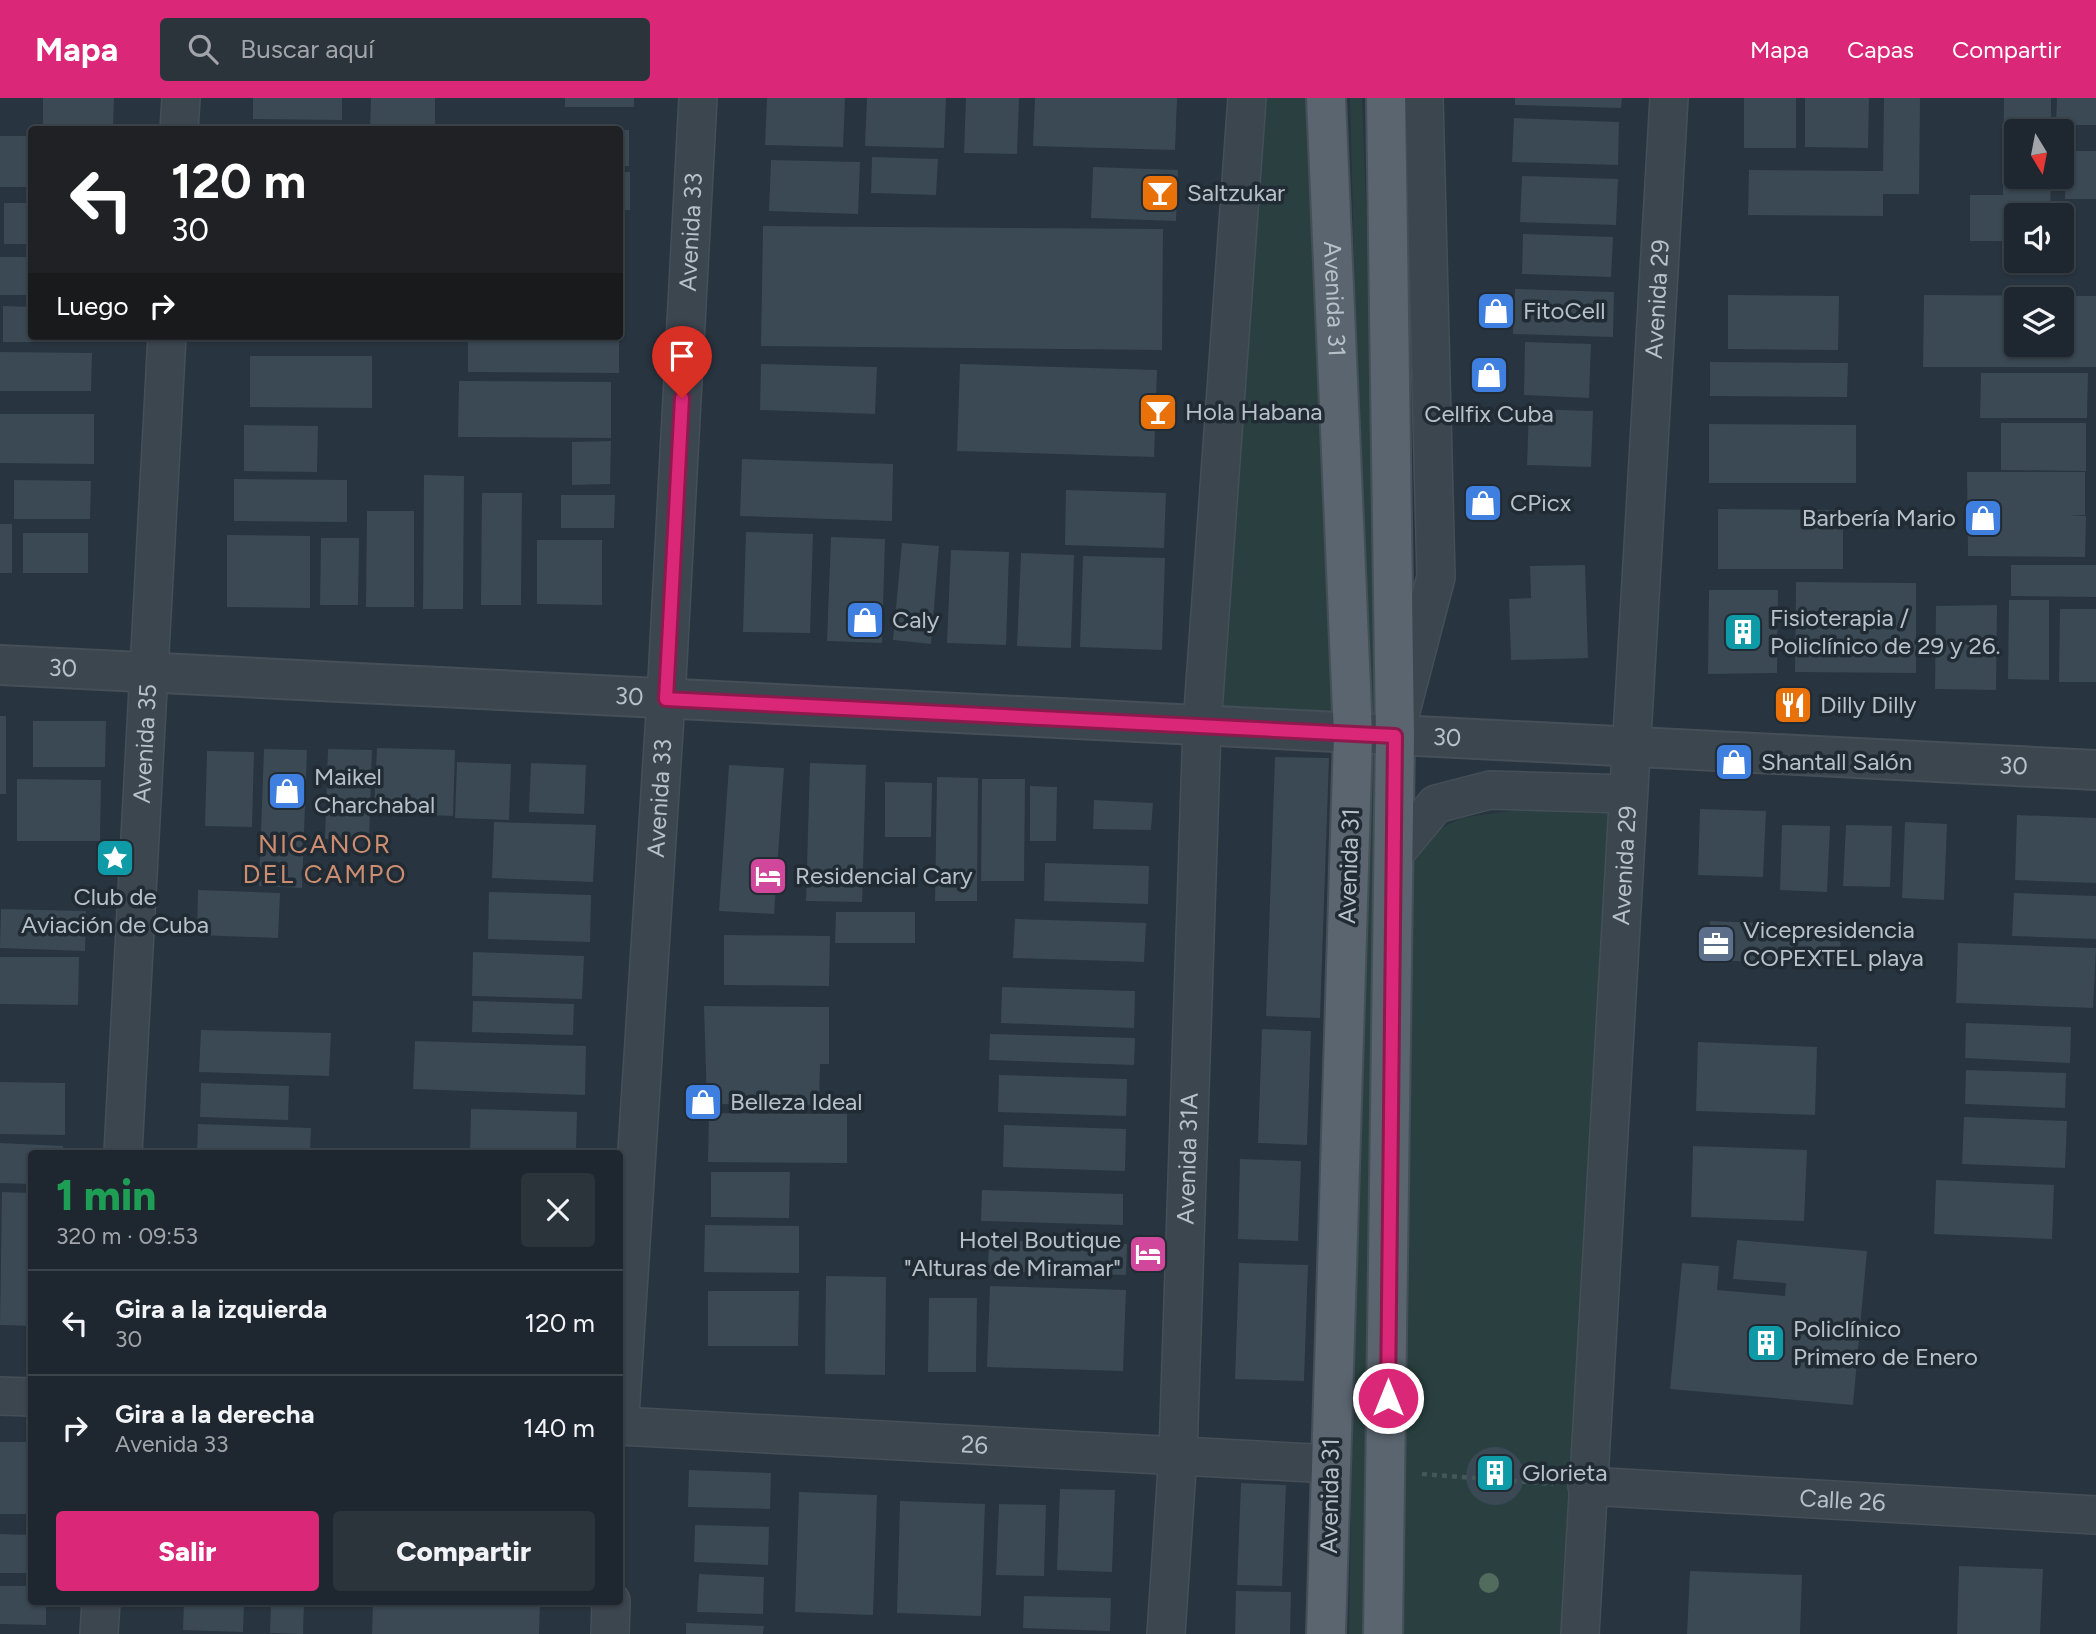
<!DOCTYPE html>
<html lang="es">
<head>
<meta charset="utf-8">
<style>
  :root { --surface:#1e272f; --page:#2b333b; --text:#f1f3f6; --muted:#a1a5aa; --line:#3c444b; --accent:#db2777 }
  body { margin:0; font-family:Figtree,sans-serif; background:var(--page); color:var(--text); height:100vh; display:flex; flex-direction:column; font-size:26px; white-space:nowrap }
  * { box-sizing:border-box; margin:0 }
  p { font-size:23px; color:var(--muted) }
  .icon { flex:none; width:38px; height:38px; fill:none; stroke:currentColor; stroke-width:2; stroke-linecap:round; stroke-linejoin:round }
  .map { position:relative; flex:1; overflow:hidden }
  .sheet { position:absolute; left:28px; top:1052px; width:595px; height:455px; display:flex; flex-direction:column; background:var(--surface); border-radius:7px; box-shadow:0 2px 5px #0004,0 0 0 2px var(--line) }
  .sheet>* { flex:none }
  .guide { position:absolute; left:28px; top:28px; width:595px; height:214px; border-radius:7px; box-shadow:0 2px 5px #0004,0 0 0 2px var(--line); background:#202124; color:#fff; overflow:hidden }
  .needle { width:46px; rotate:170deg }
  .controls { position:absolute; left:2004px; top:21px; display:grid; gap:14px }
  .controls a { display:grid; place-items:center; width:70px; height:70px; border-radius:7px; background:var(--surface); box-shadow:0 2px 5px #0004,0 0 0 2px var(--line); font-size:35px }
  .pin { position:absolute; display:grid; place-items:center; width:60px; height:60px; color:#fff; margin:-72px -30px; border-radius:50% 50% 50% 0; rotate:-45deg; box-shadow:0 0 7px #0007 }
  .pin .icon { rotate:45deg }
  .me { position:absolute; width:77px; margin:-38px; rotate:0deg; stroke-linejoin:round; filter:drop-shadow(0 0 5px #0008) }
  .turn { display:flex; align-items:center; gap:24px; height:147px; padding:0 28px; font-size:32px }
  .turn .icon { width:91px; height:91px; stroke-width:2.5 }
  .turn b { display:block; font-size:49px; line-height:60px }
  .then { display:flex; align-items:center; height:66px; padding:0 28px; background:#0003; gap:14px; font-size:26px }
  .round { display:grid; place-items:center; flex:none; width:74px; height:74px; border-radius:7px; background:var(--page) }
  .headline { display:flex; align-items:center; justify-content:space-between; height:119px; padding:0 28px }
  h1 { font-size:42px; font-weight:800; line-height:52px; color:#1e9e55 }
  .cta { display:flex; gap:14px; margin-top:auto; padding:14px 28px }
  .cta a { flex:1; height:80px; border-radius:7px; background:var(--accent); color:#fff; font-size:28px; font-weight:800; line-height:80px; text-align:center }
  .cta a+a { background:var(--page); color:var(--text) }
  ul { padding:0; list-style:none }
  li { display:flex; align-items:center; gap:21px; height:105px; padding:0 28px; border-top:2px solid var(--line) }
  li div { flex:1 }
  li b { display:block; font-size:26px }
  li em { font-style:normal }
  header { display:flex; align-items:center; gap:42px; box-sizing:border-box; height:98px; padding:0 35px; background:var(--accent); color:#fff }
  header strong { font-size:33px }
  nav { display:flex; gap:38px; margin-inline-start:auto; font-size:24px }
  .search { width:490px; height:63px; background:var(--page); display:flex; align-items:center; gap:18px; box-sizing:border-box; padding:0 24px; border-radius:7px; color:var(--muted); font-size:26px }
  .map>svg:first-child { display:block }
</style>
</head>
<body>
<header>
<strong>Mapa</strong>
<div class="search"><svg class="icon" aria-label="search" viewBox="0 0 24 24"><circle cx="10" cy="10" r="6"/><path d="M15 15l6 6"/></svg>Buscar aquí</div>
<nav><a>Mapa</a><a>Capas</a><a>Compartir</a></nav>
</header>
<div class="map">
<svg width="2096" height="1536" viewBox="0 0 2096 1536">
  <rect width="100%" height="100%" fill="#28343f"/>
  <path fill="#2a4040" d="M1247,0H1326L1353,637L1202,627Z
    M1350,0H1362L1373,297L1376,616L1372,615L1357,275Z
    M1371,657H1377L1362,1536H1349L1355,1155Z
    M1628,696L1580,1536H1383L1394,756L1461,720Z"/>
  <path fill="#3a4954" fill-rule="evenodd" d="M43,0H114L113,29L43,28Z
    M253,0H342V22L253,21Z
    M371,0H435V32H370Z
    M565,0H634V9H565Z
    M767,0H845L843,49L765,47Z
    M867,0H946L944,50L865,48Z
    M966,0H1019L1017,56L964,55Z
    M1035,0H1177L1175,52L1033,48Z
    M1515,0H1622L1621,10L1515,7Z
    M1744,0H1796V50H1744Z
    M1805,0H1869L1868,50L1805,49Z
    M1884,0H1920L1919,96H1883V118L1748,117L1749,72L1883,73Z
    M2004,0H2051V33H2016V79H2051L2050,117H2016L2013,143H1970V97H2003Z
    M2057,0H2096V27H2056Z
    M1514,20L1619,24L1618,67L1512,64Z
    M620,32H629V68H620Z
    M0,38H32V89H0Z
    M2066,53H2096V101H2065Z
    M872,59L938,61L936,97L871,95Z
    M771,62L860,64L858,116L769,113Z
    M1093,69L1178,72L1176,123L1091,120Z
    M620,74H630V112H620Z
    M1522,78L1618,81L1616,127L1520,124Z
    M4,105H32V146H4Z
    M763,128L1163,131L1162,252L761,248Z
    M1523,136L1613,139L1611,179L1522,176Z
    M0,159H32V197H0Z
    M1515,191L1614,194L1613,239L1513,236Z
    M1728,197L1839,198L1838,252L1728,251Z
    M1924,197L2096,198V269H1923ZM2016,201H2062V247H2016Z
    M3,208L32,209V238H93V244H3Z
    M468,238H619V275L468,274Z
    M1525,244L1591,246L1589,300L1524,297Z
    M0,254L92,255L91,293H0Z
    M250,258H372V310L250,309Z
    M1710,264L1848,265L1847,299L1710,298Z
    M761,266L877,269L875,316L760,312Z
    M960,266L1157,272L1154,359L957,353Z
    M1981,275H2088L2087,320H1980Z
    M459,283L611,284V340L458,339Z
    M1529,311L1593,313L1591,369L1527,367Z
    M0,316H94V366L0,365Z
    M2001,325H2086V373L2001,372Z
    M1709,326L1856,327V385H1709Z
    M244,327L318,328L317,374L244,373Z
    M611,343L610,386L572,387V344Z
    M742,361L893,366L892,423L740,418Z
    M1967,374H2085V417L2069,418H2086L2085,459L1968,458Z
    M424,377L464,378L463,511H423Z
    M234,381L347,382V424L234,423Z
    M14,382L91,383L90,421H14Z
    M1066,392L1166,395L1164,450L1065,447Z
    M482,395H522L521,507H481Z
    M561,397H615L614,430H561Z
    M1718,411L1843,412V471H1718Z
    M367,413H414V509H366Z
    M0,426H12V475H0Z
    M746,434L813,436L810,535L743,534Z
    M23,435H88V475H23Z
    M227,437L310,438V510L227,509Z
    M831,439L885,441L882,545L827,543Z
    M321,440H359L358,507H320Z
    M537,442H602V507L537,506Z
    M902,445L939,448L931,546L893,542Z
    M951,452L1009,454L1006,547L947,545Z
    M1021,455L1074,457L1071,550L1017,548Z
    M1083,458L1165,460L1162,552L1080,549Z
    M1585,467L1588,560L1511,562L1509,501L1531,500L1530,468Z
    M2011,467H2096V499L2011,498Z
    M1796,484L1916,485V575L1795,574Z
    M1709,492H1778L1777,575L1708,576Z
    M2009,502H2049V582L2008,581Z
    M1997,507L1996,592L1935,591L1936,508Z
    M2060,511H2096V584H2059Z
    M0,618H6V696H0Z
    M33,623H106L105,669H33Z
    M377,650L455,652L453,718L374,715Z
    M264,651L307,652L302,790L259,788Z
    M328,651L372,652L369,743L325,741Z
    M207,653L254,654L252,729L205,728Z
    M1275,659L1329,660L1320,920L1266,918Z
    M457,664L511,666L509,722L455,720Z
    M531,665L586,667L584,716L529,714Z
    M810,665L866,667L862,804L806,803Z
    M729,667L784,670L774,816L719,813Z
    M937,679L978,680L977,803H935Z
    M17,681L101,682L100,743H17Z
    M982,681H1025L1024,783H981Z
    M885,684L932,685L931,739H885Z
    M1030,688L1057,689L1056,743H1030Z
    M1094,702L1153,705L1151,732L1093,731Z
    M1700,711L1766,713L1763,779L1698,777Z
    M2017,717L2096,720V785L2015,782Z
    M494,724L596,727L593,784L492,780Z
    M1905,724L1947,726L1944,802L1902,800Z
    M1782,727L1830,728L1827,794L1780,792Z
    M1846,727L1892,728L1890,789L1843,788Z
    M1045,765L1149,768L1148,806L1044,803Z
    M198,792L280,795L278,840L197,837Z
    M489,794L591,797L590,844L488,841Z
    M2014,795L2096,798V841L2012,838Z
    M1,811L86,813L85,853L0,850Z
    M836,814H915V845H835Z
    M1015,821L1146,825L1144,864L1013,860Z
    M1710,823L1841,828L1840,867L1708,862Z
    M724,837L830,838L829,888L724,887Z
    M1958,845L2096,850L2093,910L1956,905Z
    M473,854L584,858L582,901L472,898Z
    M0,859H79L78,907L0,906Z
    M1002,889L1135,893L1134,930L1001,925Z
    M473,903L574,906L573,937L472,934Z
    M704,908L829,909V966H820L819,1007L707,1006Z
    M1966,925L2071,929L2070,965L1965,960Z
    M1262,931L1311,933L1307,1047L1258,1045Z
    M201,932L331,935L329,978L199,974Z
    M990,936L1135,940L1134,967L989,962Z
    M415,943L586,948L585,997L413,991Z
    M1698,944L1817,949L1815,1017L1696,1013Z
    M1966,972L2066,975L2065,1010L1965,1006Z
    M999,977L1127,981L1126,1018L998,1014Z
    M0,984L65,985V1037L0,1036Z
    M201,985L289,988L288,1022L200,1019Z
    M471,1011L577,1014L576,1055L470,1053Z
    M709,1015L847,1016V1065L708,1064Z
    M1964,1019L2067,1023L2065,1070L1962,1066Z
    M198,1026L311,1030L310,1055H197Z
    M1004,1027L1126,1031L1125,1073L1003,1069Z
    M0,1045L63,1048V1055H32V1086L0,1085Z
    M1693,1048L1807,1052L1804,1123L1691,1119Z
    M1240,1061L1301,1063L1298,1143L1238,1141Z
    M711,1074H790L789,1120L711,1119Z
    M1936,1082L2054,1087L2052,1141L1934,1136Z
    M982,1092L1123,1096V1127L981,1123Z
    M2,1094L32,1095V1228L0,1227Z
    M705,1127L799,1128V1175L704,1174Z
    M989,1142L1127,1146L1126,1177L988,1173Z
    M1737,1142L1867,1153L1853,1307L1670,1291L1682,1165L1719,1168L1717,1192L1785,1198L1786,1185L1733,1181Z
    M1239,1165L1308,1167L1304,1283L1235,1281Z
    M826,1178L886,1179L885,1277L825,1276Z
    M990,1188L1126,1192L1123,1273L987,1269Z
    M708,1193H799L798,1248H708Z
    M929,1200H977L976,1274H928Z
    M0,1344H32V1416H0Z
    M1466 1378a29 29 0 1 1 58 0a29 29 0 1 1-58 0Z
    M689,1372L771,1375L770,1411L688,1409Z
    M1241,1385L1286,1387L1282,1488L1237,1487Z
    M1060,1391L1115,1392L1112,1474L1057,1472Z
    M799,1394L877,1397L873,1517L795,1514Z
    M900,1403L985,1406L981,1518L897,1515Z
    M999,1406L1046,1407L1044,1478L996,1477Z
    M695,1427L769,1429L768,1467L694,1464Z
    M0,1436L32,1437V1475H0Z
    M1959,1468L2043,1471L2040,1536H1957Z
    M1690,1473L1802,1477L1800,1536H1687Z
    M699,1476L764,1479L763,1516L697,1514Z
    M0,1488H32V1503H46V1527L0,1526Z
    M1236,1493L1291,1494L1290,1536H1235Z
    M1024,1498L1111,1500L1110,1533L1023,1530Z
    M184,1503H244L243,1534L183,1532Z
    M271,1503H304L303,1536L270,1535Z
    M373,1503L540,1506L539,1536H372Z
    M686,1525L764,1528L763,1536H686Z"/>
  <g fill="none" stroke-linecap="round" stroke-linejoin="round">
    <g stroke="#454f58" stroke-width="40">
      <g id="minor">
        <path d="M179,32L181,0"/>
        <path d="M1401,613L1436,479L1424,0"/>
        <path d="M1394,756L1436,706L1490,692L1628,696"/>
        <path id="s1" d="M123,1055L167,238"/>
        <path d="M0,1298L32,1299"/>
        <path id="s2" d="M620,1317L666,601L698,0"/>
        <path id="s3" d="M620,1328L1330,1366"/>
        <path id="s4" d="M1587,1388L2096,1417"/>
        <path d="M99,1536L101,1503"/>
        <path d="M610,1536L611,1503"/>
        <path id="s5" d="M1166,1536L1178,1356L1202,627L1247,0"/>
        <path id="s6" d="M1580,1536L1669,0"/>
      </g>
    </g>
    <g stroke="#454f58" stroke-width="42">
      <g id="tertiary">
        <path id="s7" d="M0,567L2096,672"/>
      </g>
    </g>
    <g stroke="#454f58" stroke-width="42">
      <g id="primary">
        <path id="s8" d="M1326,0L1353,637L1326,1536"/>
        <path d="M1383,1536L1395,638L1386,0"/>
      </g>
    </g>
    <path stroke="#435857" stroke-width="4.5" stroke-dasharray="5 5" stroke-linecap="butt" d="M1422,1376L1553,1386"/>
    <use href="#minor" stroke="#3c464f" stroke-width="37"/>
    <use href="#tertiary" stroke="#3c464f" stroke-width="38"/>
    <use href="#primary" stroke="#5a656f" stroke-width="38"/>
  </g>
  <circle fill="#516b5d" cx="1489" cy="1485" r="10"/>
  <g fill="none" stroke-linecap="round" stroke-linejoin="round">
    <g stroke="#8e194d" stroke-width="18">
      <path id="route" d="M682,300L666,601L1395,638L1388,1300"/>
    </g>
    <use href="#route" stroke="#db2777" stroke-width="12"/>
  </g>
  <defs>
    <g id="bar-square" transform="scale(2.0125)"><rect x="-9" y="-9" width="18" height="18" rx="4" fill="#e8710a" stroke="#212b34"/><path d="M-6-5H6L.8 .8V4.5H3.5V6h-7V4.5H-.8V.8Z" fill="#fff"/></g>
    <g id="shop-square" transform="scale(2.0125)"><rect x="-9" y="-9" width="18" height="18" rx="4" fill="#3f7fe0" stroke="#212b34"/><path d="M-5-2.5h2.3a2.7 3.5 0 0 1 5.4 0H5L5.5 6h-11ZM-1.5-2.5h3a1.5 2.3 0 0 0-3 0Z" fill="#fff"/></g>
    <g id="building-square" transform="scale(2.0125)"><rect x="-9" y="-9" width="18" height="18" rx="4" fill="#0f9aa8" stroke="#212b34"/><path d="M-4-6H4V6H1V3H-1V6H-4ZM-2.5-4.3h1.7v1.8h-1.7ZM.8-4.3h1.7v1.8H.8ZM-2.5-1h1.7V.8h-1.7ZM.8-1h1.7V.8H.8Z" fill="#fff"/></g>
    <g id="restaurant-square" transform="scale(2.0125)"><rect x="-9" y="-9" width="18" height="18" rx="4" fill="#e8710a" stroke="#212b34"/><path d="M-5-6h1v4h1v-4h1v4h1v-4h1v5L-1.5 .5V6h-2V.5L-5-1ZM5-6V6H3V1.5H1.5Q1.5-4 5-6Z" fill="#fff"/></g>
    <g id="sight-square" transform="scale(2.0125)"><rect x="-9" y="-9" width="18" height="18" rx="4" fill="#0f9aa8" stroke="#212b34"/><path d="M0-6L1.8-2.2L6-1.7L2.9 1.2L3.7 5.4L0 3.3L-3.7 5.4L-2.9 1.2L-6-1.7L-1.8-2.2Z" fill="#fff"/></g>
    <g id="hotel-square" transform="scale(2.0125)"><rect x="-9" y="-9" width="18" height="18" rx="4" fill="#d1479c" stroke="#212b34"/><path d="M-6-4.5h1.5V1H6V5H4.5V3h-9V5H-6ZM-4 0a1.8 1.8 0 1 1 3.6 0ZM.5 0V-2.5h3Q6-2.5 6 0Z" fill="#fff"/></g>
    <g id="office-square" transform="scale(2.0125)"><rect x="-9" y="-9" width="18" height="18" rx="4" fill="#5c6f8a" stroke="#212b34"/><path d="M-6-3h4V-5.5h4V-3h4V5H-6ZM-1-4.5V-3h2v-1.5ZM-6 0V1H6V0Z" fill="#fff"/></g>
  </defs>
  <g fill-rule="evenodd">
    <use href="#bar-square" x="1160" y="95"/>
    <use href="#shop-square" x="1496" y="213"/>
    <use href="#shop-square" x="1489" y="277"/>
    <use href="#bar-square" x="1158" y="314"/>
    <use href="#shop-square" x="1483" y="405"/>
    <use href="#shop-square" x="1983" y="420"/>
    <use href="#shop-square" x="865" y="522"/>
    <use href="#building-square" x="1743" y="534"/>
    <use href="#restaurant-square" x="1793" y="607"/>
    <use href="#shop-square" x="1734" y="664"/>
    <use href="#shop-square" x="287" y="693"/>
    <use href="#sight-square" x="115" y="760"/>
    <use href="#hotel-square" x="768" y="778"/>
    <use href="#office-square" x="1716" y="846"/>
    <use href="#shop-square" x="703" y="1004"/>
    <use href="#hotel-square" x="1148" y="1156"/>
    <use href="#building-square" x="1766" y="1245"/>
    <use href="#building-square" x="1495" y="1375"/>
  </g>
  <g text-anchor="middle" stroke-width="7" stroke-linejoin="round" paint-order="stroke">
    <g font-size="24" fill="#b8c1c9" stroke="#212b34" text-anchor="start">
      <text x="1187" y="103">Saltzukar</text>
      <text x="1523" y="221">FitoCell</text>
      <text x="1185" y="322">Hola Habana</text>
      <text x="1489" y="324" text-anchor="middle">Cellfix Cuba</text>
      <text x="1510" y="413">CPicx</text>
      <text x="1956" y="428" text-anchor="end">Barbería Mario</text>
      <text x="1770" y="528">Fisioterapia /<tspan x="1770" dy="28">Policlínico de 29 y 26.</tspan></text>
      <text x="892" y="530">Caly</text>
      <text x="1820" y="615">Dilly Dilly</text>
      <text x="1761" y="672">Shantall Salón</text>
      <text x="314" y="687">Maikel<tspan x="314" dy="28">Charchabal</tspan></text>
      <text x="795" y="786">Residencial Cary</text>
      <text x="115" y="807" text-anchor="middle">Club de<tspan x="115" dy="28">Aviación de Cuba</tspan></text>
      <text x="1743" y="840">Vicepresidencia<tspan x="1743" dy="28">COPEXTEL playa</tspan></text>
      <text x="730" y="1012">Belleza Ideal</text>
      <text x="1121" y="1150" text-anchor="end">Hotel Boutique<tspan x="1121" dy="28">"Alturas de Miramar"</tspan></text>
      <text x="1793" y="1239">Policlínico<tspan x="1793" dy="28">Primero de Enero</tspan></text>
      <text x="1522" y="1383">Glorieta</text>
    </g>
    <g font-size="24" fill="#b8c1c9" stroke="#212b34">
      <text dy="8" stroke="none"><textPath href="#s2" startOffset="1185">Avenida 33</textPath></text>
      <text dy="8" stroke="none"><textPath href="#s8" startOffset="201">Avenida 31</textPath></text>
      <text dy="8" stroke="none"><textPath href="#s6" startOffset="1337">Avenida 29</textPath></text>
      <text dy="8" stroke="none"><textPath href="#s7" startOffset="63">30</textPath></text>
      <text dy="8" stroke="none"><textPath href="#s7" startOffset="630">30</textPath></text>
      <text dy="8" stroke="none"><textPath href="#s7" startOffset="1449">30</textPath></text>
      <text dy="8" stroke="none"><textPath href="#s1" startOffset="410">Avenida 35</textPath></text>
      <text dy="8" stroke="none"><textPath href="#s7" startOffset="2016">30</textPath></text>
      <text dy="8" stroke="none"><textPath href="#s2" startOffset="618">Avenida 33</textPath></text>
      <text transform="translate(1349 768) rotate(-88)" y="8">Avenida 31</text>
      <text dy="8" stroke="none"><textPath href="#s6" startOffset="770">Avenida 29</textPath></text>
      <text dy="8" stroke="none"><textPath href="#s5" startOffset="476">Avenida 31A</textPath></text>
      <text dy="8" stroke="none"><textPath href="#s3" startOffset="355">26</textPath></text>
      <text transform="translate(1330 1398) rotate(-89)" y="8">Avenida 31</text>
      <text dy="8" stroke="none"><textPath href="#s4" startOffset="256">Calle 26</textPath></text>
    </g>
    <g font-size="26" letter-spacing="2" fill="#cd8d70" stroke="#212b34">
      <text x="325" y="755">NICANOR<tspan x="325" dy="30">DEL CAMPO</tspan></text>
    </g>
  </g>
</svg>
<div class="controls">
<a><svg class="needle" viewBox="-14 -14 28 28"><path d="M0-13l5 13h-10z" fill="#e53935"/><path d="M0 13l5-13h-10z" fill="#a1a5aa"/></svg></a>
<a><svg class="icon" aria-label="sound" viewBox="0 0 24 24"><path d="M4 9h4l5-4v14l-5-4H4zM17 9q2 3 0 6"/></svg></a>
<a><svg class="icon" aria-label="layers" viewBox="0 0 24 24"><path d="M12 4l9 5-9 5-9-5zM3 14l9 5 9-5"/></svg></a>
</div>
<div class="pin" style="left:682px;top:300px;background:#d93025"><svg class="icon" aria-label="arrive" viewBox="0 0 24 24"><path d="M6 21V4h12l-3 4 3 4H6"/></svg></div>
<svg class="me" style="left:1388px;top:1300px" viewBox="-20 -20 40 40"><circle r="17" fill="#db2777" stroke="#fff" stroke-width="3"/><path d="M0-11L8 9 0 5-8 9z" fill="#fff"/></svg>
<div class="guide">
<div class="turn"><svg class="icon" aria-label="left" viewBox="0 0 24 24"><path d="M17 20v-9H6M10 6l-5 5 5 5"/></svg><div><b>120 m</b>30</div></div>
<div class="then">Luego<svg class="icon" aria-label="right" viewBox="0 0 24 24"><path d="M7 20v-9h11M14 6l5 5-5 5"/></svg></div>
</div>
<section class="sheet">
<div class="headline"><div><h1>1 min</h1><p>320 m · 09:53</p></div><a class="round"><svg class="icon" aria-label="close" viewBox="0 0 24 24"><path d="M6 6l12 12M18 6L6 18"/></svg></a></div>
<ul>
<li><svg class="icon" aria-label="left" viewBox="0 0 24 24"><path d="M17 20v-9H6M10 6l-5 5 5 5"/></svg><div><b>Gira a la izquierda</b><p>30</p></div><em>120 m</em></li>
<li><svg class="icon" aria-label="right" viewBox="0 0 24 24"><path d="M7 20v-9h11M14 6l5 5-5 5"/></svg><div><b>Gira a la derecha</b><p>Avenida 33</p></div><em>140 m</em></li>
</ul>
<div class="cta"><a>Salir</a><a>Compartir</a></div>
</section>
</div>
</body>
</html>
